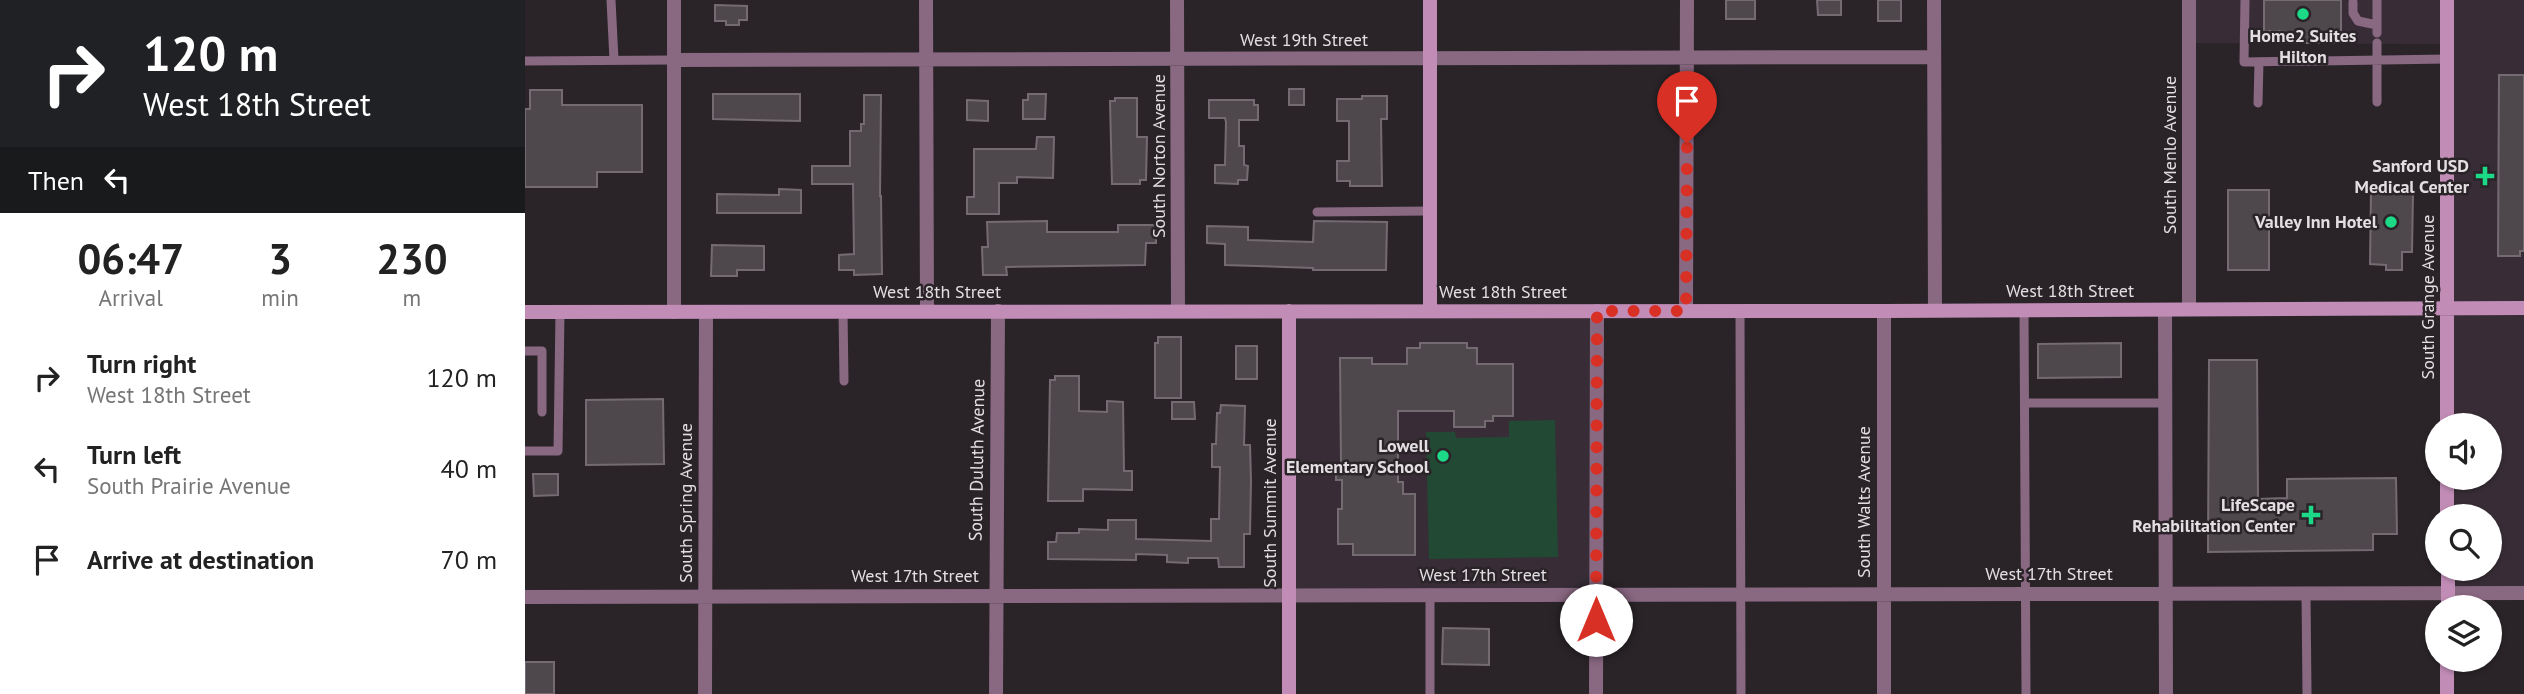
<!DOCTYPE html>
<html lang="en">
<head>
<meta charset="utf-8">
<style>
  :root { --surface:#fff; --page:#f2f2f2; --text:#222; --muted:#767676 }
  body { margin:0; font-family:"PT Sans",sans-serif; background:var(--page); color:var(--text); height:100vh; display:flex; flex-direction:column; font-size:26px; white-space:nowrap }
  * { box-sizing:border-box; margin:0 }
  p { font-size:23px; color:var(--muted) }
  .icon { flex:none; width:38px; height:38px; fill:none; stroke:currentColor; stroke-width:2; stroke-linecap:round; stroke-linejoin:round }
  .map { position:relative; flex:1; overflow:hidden }
  .sheet { display:flex; flex-direction:column; background:var(--surface); width:525px }
  .sheet>* { flex:none }
  .guide { background:#202124; color:#fff; overflow:hidden }
  .controls { position:absolute; left:1900px; top:413px; display:grid; gap:14px }
  .controls a { display:grid; place-items:center; width:77px; height:77px; border-radius:50%; background:var(--surface); box-shadow:0 2px 5px #0004; font-size:35px }
  .pin { position:absolute; display:grid; place-items:center; width:60px; height:60px; color:#fff; margin:-72px -30px; border-radius:50% 50% 50% 0; rotate:-45deg; box-shadow:0 0 7px #0007 }
  .pin .icon { rotate:45deg }
  .me { position:absolute; width:77px; margin:-38px; rotate:0deg; stroke-linejoin:round; filter:drop-shadow(0 0 5px #0008) }
  .turn { display:flex; align-items:center; gap:24px; height:147px; padding:0 28px; font-size:32px }
  .turn .icon { width:91px; height:91px; stroke-width:2.5 }
  .turn b { display:block; font-size:49px; line-height:60px }
  .then { display:flex; align-items:center; height:66px; padding:0 28px; background:#0003; gap:14px; font-size:26px }
  .eta { display:flex; justify-content:space-evenly; align-items:center; height:119px; text-align:center }
  .eta b { font-size:42px; font-weight:700; line-height:49px }
  ul { padding:0; list-style:none }
  li { display:flex; align-items:center; gap:21px; height:91px; padding:0 28px }
  li div { flex:1 }
  li b { display:block; font-size:26px }
  li em { font-style:normal }
  main { display:flex; flex:1; min-height:0 }
  .map>svg:first-child { display:block }
</style>
</head>
<body>
<main>
<section class="sheet">
<div class="guide">
<div class="turn"><svg class="icon" aria-label="right" viewBox="0 0 24 24"><path d="M7 20v-9h11M14 6l5 5-5 5"/></svg><div><b>120 m</b>West 18th Street</div></div>
<div class="then">Then<svg class="icon" aria-label="left" viewBox="0 0 24 24"><path d="M17 20v-9H6M10 6l-5 5 5 5"/></svg></div>
</div>
<div class="eta">
<div><b>06:47</b><p>Arrival</p></div>
<div><b>3</b><p>min</p></div>
<div><b>230</b><p>m</p></div>
</div>
<ul>
<li><svg class="icon" aria-label="right" viewBox="0 0 24 24"><path d="M7 20v-9h11M14 6l5 5-5 5"/></svg><div><b>Turn right</b><p>West 18th Street</p></div><em>120 m</em></li>
<li><svg class="icon" aria-label="left" viewBox="0 0 24 24"><path d="M17 20v-9H6M10 6l-5 5 5 5"/></svg><div><b>Turn left</b><p>South Prairie Avenue</p></div><em>40 m</em></li>
<li><svg class="icon" aria-label="arrive" viewBox="0 0 24 24"><path d="M6 21V4h12l-3 4 3 4H6"/></svg><div><b>Arrive at destination</b></div><em>70 m</em></li>
</ul>
</section>
<div class="map">
<svg width="1999" height="694" viewBox="0 0 1999 694">
  <rect width="100%" height="100%" fill="#2a2429"/>
  <path fill="#382d36" d="M1664,0H1999V593H1923V569H1965V516H1922V478H1965V425H1922V44L1664,43Z
    M764,311H1072L1071,595L765,594Z"/>
  <path fill="#214933" d="M1030,420L1033,557L904,559L901,432H930L931,438L984,437V421Z"/>
  <path fill="#4e474c" stroke="#736b71" stroke-width="2" d="M1201,0H1230V19H1201Z
    M1292,0H1316V15H1293Z
    M1353,0H1376V21H1353Z
    M1739,0H1816V43H1757L1758,31H1739Z
    M190,5L222,6V20H214V25H201V21H190Z
    M1974,75H1999V251H1995V256H1973Z
    M764,89H779V105H764Z
    M5,90H37V105H117V172H72V187H0V109H5Z
    M188,94H275V121L188,119Z
    M503,94H521L520,119H498V100H503Z
    M339,95H356L355,196H356L357,274L329,275V270H314V255L329,254L328,184H287V166H325V131H336V124H339Z
    M837,96H862V119H856L857,186H825V181H812V161H824V121H812V99H837Z
    M590,98H612V137H622L621,180H615V184H587L585,101H590Z
    M442,100L463,101V121L442,120Z
    M684,100H729V105H733V120H714V146H719V165L723,166L722,180H713V184L690,183V165H700L701,122L700,118H684Z
    M512,137H529L528,178L492,177V183H474V214H442V197H449V149H511Z
    M254,189L276,190V213H192V194L254,195Z
    M1703,190H1744V270H1703Z
    M1846,193H1888L1887,252H1877V270H1861V265L1845,264Z
    M522,221V232H593V225H631V243H621L620,265L481,267L482,275H458L457,247H463L462,222Z
    M789,221L862,222L861,270H788V268L700,265V244L682,243V226L723,227V240L788,242Z
    M187,245L239,246V270H212V276H186Z
    M633,337H656V398H630V343H633Z
    M895,343H942V348H952V364H988V416H968V421H960V427H929V411H873V482H878V494H890V555H828V544H813V509H817V480H811V464H816L815,358H847V364H882V348H895Z
    M1596,343V377L1513,378V344Z
    M711,346H732V379H711Z
    M1684,360H1732L1733,499L1762,498V479L1871,478L1872,534H1848V550L1683,552Z
    M530,376H554V411L582,412V401L598,402L599,471H607V490L558,489V501H523L525,380H530Z
    M138,399L139,464L61,465V400Z
    M647,402H669L670,419H647Z
    M696,405L720,406L719,445H725L726,481L725,534H719V567H694L693,558H663V563L642,562V555L611,554V560L523,559V542H531L532,533H554V529L583,530V520H611V539L686,541V519H694L695,467H687V444H691L692,413H695Z
    M8,474H33V495L9,496Z
    M918,628L964,629V665L917,664Z
    M0,662H29V694H0Z"/>
  <g fill="none" stroke-linecap="round" stroke-linejoin="round">
    <path stroke="#896882" stroke-width="9" d="M86,0L89,60
      M1720,0L1719,62L1922,59
      M1828,2V13L1833,21L1852,25
      M1852,33V0
      M0,61L149,60
      M1852,102V43
      M1733,103L1734,62
      M792,212L905,211
      M1499,310L1501,694
      M318,311L319,381
      M1215,311L1216,694
      M0,351H17V412
      M1500,403H1640
      M0,451H33L35,312
      M1781,593L1782,694
      M905,694V593"/>
    <path stroke="#896882" stroke-width="14" d="M149,0V312
      M401,0L402,311
      M652,0L653,311
      M1409,0L1410,310
      M1664,0V309
      M149,60L1408,57
      M1640,310L1641,694
      M1161,311L1162,0
      M1359,311V694
      M0,597L1999,593
      M180,694L181,312
      M471,694L473,311
      M1071,694L1072,311"/>
    <path stroke="#c18db7" stroke-width="14" d="M905,0V311
      M1922,0V425
      M764,311V694
      M0,312L1359,311L1999,308
      M1922,478V516
      M1923,607V569
      M1922,694V660"/>
  </g>
  <g fill="none" stroke-linecap="round" stroke-linejoin="round">
    <path stroke="#d93025" stroke-width="12" stroke-dasharray="0 21.6" d="M1071,620L1072,311H1161L1162,143"/>
  </g>
  <g fill="#1cd988" stroke="#2a2429" stroke-width="2.5">
    <circle cx="1778" cy="14" r="7"/>
    <path d="M1956.5 165.5h7v7h7v7h-7v7h-7v-7h-7v-7h7z"/>
    <circle cx="1866" cy="222" r="7"/>
    <circle cx="918" cy="456" r="7"/>
    <path d="M1782.5 504.5h7v7h7v7h-7v7h-7v-7h-7v-7h7z"/>
  </g>
  <g text-anchor="middle" stroke-width="5" stroke-linejoin="round" paint-order="stroke">
    <g font-size="18" font-weight="bold" fill="#e3dee2" stroke="#2a2429" text-anchor="end">
      <text x="1778" y="42" text-anchor="middle">Home2 Suites<tspan x="1778" dy="21">Hilton</tspan></text>
      <text x="1944" y="172">Sanford USD<tspan x="1944" dy="21">Medical Center</tspan></text>
      <text x="1852" y="228">Valley Inn Hotel</text>
      <text x="904" y="452">Lowell<tspan x="904" dy="21">Elementary School</tspan></text>
      <text x="1770" y="511">LifeScape<tspan x="1770" dy="21">Rehabilitation Center</tspan></text>
    </g>
    <g font-size="18" fill="#e3dee2" stroke="#2a2429">
      <text x="779" y="46">West 19th Street</text>
      <text transform="translate(1645 155) rotate(-90)" y="6">South Menlo Avenue</text>
      <text transform="translate(634 156) rotate(-90)" y="6">South Norton Avenue</text>
      <text x="1545" y="297">West 18th Street</text>
      <text x="412" y="298">West 18th Street</text>
      <text x="978" y="298">West 18th Street</text>
      <text transform="translate(1903 297) rotate(-90)" y="6">South Grange Avenue</text>
      <text transform="translate(452 460) rotate(-89)" y="6">South Duluth Avenue</text>
      <text transform="translate(1339 502) rotate(-90)" y="6">South Walts Avenue</text>
      <text transform="translate(161 503) rotate(-90)" y="6">South Spring Avenue</text>
      <text transform="translate(745 503) rotate(-90)" y="6">South Summit Avenue</text>
      <text x="1524" y="580">West 17th Street</text>
      <text x="958" y="581">West 17th Street</text>
      <text x="390" y="582">West 17th Street</text>
    </g>
  </g>
</svg>
<div class="controls">
<a><svg class="icon" aria-label="sound" viewBox="0 0 24 24"><path d="M4 9h4l5-4v14l-5-4H4zM17 9q2 3 0 6"/></svg></a>
<a><svg class="icon" aria-label="search" viewBox="0 0 24 24"><circle cx="10" cy="10" r="6"/><path d="M15 15l6 6"/></svg></a>
<a><svg class="icon" aria-label="layers" viewBox="0 0 24 24"><path d="M12 4l9 5-9 5-9-5zM3 14l9 5 9-5"/></svg></a>
</div>
<div class="pin" style="left:1162px;top:143px;background:#d93025"><svg class="icon" aria-label="arrive" viewBox="0 0 24 24"><path d="M6 21V4h12l-3 4 3 4H6"/></svg></div>
<svg class="me" style="left:1071px;top:620px" viewBox="-20 -20 40 40"><circle r="19" fill="#fff"/><path d="M0-13L10 11 0 6-10 11z" fill="#d93025"/></svg>
</div>
</main>
</body>
</html>
